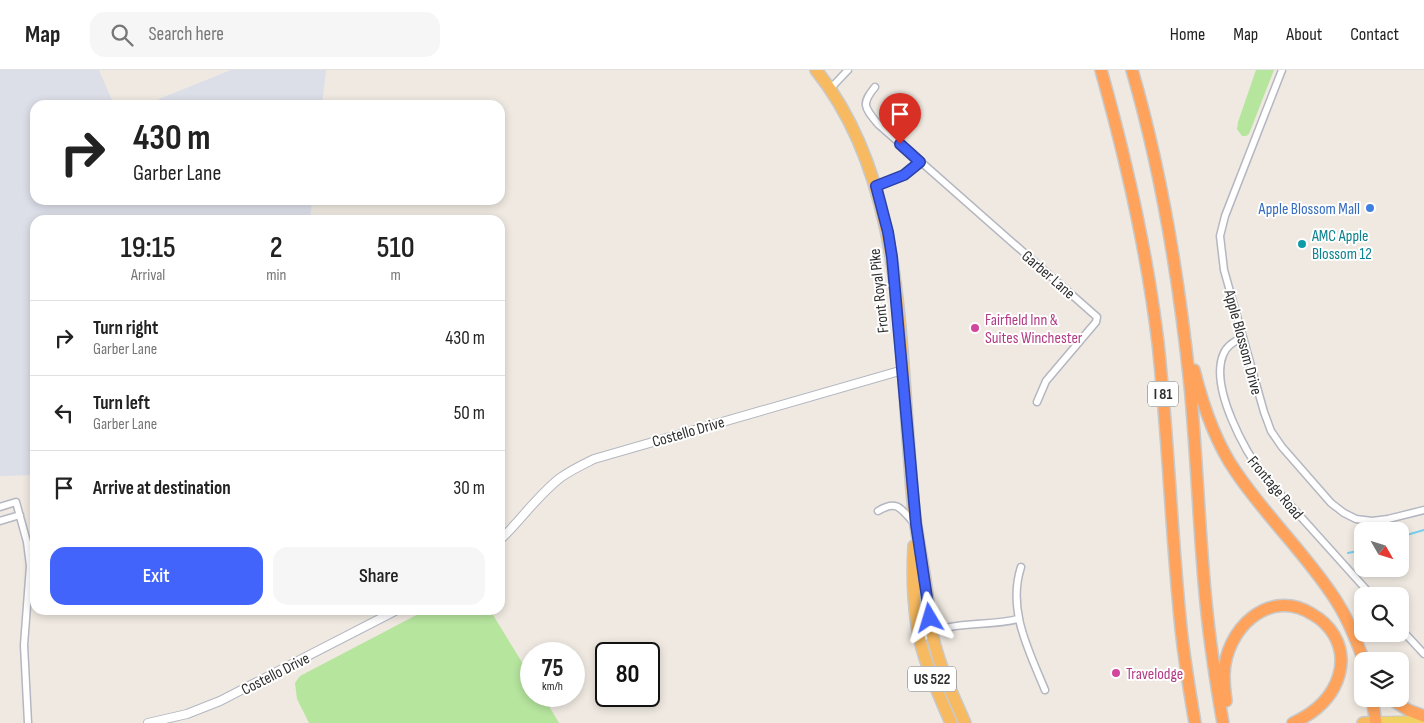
<!DOCTYPE html>
<html lang="en">
<head>
<meta charset="utf-8">
<style>
  :root { --surface:#fff; --page:#f6f6f6; --text:#222; --muted:#767676; --line:#e0e0e0; --accent:#4264fb }
  body { margin:0; font-family:"Sofia Sans Condensed",sans-serif; background:var(--page); color:var(--text); height:100vh; display:flex; flex-direction:column; font-size:19px; white-space:nowrap }
  * { box-sizing:border-box; margin:0 }
  p { font-size:16px; color:var(--muted) }
  .icon { flex:none; width:28px; height:28px; fill:none; stroke:currentColor; stroke-width:2; stroke-linecap:round; stroke-linejoin:round }
  .map { position:relative; flex:1; overflow:hidden }
  .panel { position:absolute; left:30px; top:145px; width:475px; height:400px; display:flex; flex-direction:column; background:var(--surface); border-radius:15px; box-shadow:0 2px 8px #0003 }
  .panel>* { flex:none }
  .top-card { position:absolute; left:30px; top:30px; width:475px; height:105px; border-radius:15px; box-shadow:0 2px 8px #0003; background:#fff; color:var(--text); overflow:hidden }
  .needle { width:32px; rotate:129deg }
  .controls { position:absolute; left:1354px; top:452px; display:grid; gap:10px }
  .controls a { display:grid; place-items:center; width:55px; height:55px; border-radius:10px; background:var(--surface); box-shadow:0 2px 8px #0003; font-size:25px }
  .speed { position:absolute; left:520px; top:572px; display:flex; gap:10px; font-size:25px; font-weight:700; text-align:center }
  .speed>* { display:grid; place-content:center; width:65px; height:65px; border-radius:50%; background:var(--surface); box-shadow:0 2px 8px #0003; line-height:1 }
  .speed small { font-size:12px; font-weight:400 }
  .speed .limit { border:2px solid #111; border-radius:8px; background:#fff; color:#111 }
  .pin { position:absolute; display:grid; place-items:center; width:42px; height:42px; color:#fff; margin:-51px -21px; border-radius:50% 50% 50% 0; rotate:-45deg; box-shadow:0 0 5px #0007 }
  .pin .icon { rotate:45deg }
  .me { position:absolute; width:55px; margin:-28px; rotate:353deg; stroke-linejoin:round; filter:drop-shadow(0 0 4px #0008) }
  .turn { display:flex; align-items:center; gap:18px; height:105px; padding:0 20px; font-size:22px }
  .turn .icon { width:65px; height:65px; stroke-width:2.5 }
  .turn b { display:block; font-size:35px; line-height:42px }
  .eta { display:flex; justify-content:space-evenly; align-items:center; height:85px; text-align:center }
  .eta b { font-size:30px; font-weight:600; line-height:35px }
  .cta { display:flex; gap:10px; margin-top:auto; padding:10px 20px }
  .cta a { flex:1; height:58px; border-radius:15px; background:var(--accent); color:#fff; font-size:20px; font-weight:600; line-height:58px; text-align:center }
  .cta a+a { background:var(--page); color:var(--text) }
  ul { padding:0; list-style:none }
  li { display:flex; align-items:center; gap:15px; height:75px; padding:0 20px; border-top:1px solid var(--line) }
  li div { flex:1 }
  li b { display:block; font-size:19px }
  li em { font-style:normal }
  header { display:flex; align-items:center; gap:30px; box-sizing:border-box; height:70px; padding:0 25px; background:var(--surface); border-bottom:1px solid var(--line) }
  header strong { font-size:24px }
  nav { display:flex; gap:28px; margin-inline-start:auto; font-size:18px }
  .search { width:350px; height:45px; background:var(--page); display:flex; align-items:center; gap:12px; box-sizing:border-box; padding:0 18px; border-radius:15px; color:var(--muted); font-size:19px }
  .map>svg:first-child { display:block }
</style>
</head>
<body>
<header>
<strong>Map</strong>
<div class="search"><svg class="icon" aria-label="search" viewBox="0 0 24 24"><circle cx="10" cy="10" r="6"/><path d="M15 15l6 6"/></svg>Search here</div>
<nav><a>Home</a><a>Map</a><a>About</a><a>Contact</a></nav>
</header>
<div class="map">
<svg width="1424" height="653" viewBox="0 0 1424 653">
  <rect width="100%" height="100%" fill="#efe9e1"/>
  <path fill="#dcdee8" d="M0,0H99L114,35H35V130H312L310,150H35V405L0,406Z
    M231,0H326L322,35H144Z"/>
  <path fill="#b6e59e" d="M1256,0H1274L1249,64L1246,66H1242L1237,59L1238,52Z
    M426,540H490L531,607V626H543L559,653H309L297,629L295,613L300,606Z"/>
  <g fill="none" stroke-linecap="round" stroke-linejoin="round">
    <path stroke="#75cff0" stroke-width="2" d="M1400,467L1424,460
      M1348,483L1362,480"/>
    <g stroke="#b4b7c1" stroke-width="9">
      <path id="minor" d="M1282,0L1225,146L1220,166L1224,200L1264,342L1271,361L1282,377L1331,433L1344,443L1356,449L1372,451L1388,449L1424,440
        M875,17C861,34 864,37 878,54L1097,247L1096,252L1046,311L1037,332
        M830,19L848,0
        M876,116L904,105L920,92
        M1243,267C1234,271 1226,276 1223,285C1210,318 1245,382 1265,407L1372,526
        M0,437L16,432L27,472L30,496L24,575L28,653
        M878,441C896,430 900,437 913,452
        M0,451L20,445
        M1021,497C1007,540 1029,581 1045,620
        M1400,558L1424,584
        M920,570C950,548 984,558 1018,549"/>
    </g>
    <g stroke="#b4b7c1" stroke-width="10">
      <path id="tertiary" d="M500,470C521,450 537,426 560,408C571,400 582,395 594,389L903,300
        M148,653L187,644L220,631L397,540"/>
    </g>
    <g stroke="#c9c9c9" stroke-width="12">
      <path id="primary" d="M1376,652L1424,651"/>
    </g>
    <g stroke="#c9c9c9" stroke-width="14">
      <path id="trunk" d="M816,0C900,104 899,254 909,380C911,405 912,431 916,456C919,476 923,496 926,516C928,532 929,548 932,564C939,595 952,624 965,653
        M914,476C912,513 913,552 925,588C932,610 942,632 951,653
        M1363,653L1376,652"/>
    </g>
    <g stroke="#c9c9c9" stroke-width="14">
      <path id="motorway" d="M1101,0C1126,89 1147,181 1158,273C1168,365 1171,457 1180,548C1183,583 1189,618 1195,653
        M1132,0C1162,103 1179,209 1190,315C1197,388 1199,461 1206,533C1210,574 1216,613 1223,653
        M1194,300C1203,336 1215,372 1236,402C1265,445 1302,480 1331,523C1346,544 1355,567 1364,591
        M1372,629L1376,653
        M1391,629L1408,640L1424,646
        M1226,631C1225,623 1224,613 1224,605C1225,560 1268,517 1312,544C1321,549 1328,555 1334,565C1341,577 1343,591 1339,605C1332,629 1315,643 1293,653"/>
    </g>
    <use href="#minor" stroke="#fff" stroke-width="6"/>
    <use href="#tertiary" stroke="#fff" stroke-width="8"/>
    <use href="#primary" stroke="#f2d163" stroke-width="10"/>
    <use href="#trunk" stroke="#f8ba60" stroke-width="11"/>
    <use href="#motorway" stroke="#ffa35c" stroke-width="11"/>
  </g>
  <g fill="none" stroke-linecap="round" stroke-linejoin="round">
    <g stroke="#2b41a3" stroke-width="12">
      <path id="route" d="M900,74L920,92L904,105L876,116L888,162L892,187L916,454L930,548"/>
    </g>
    <use href="#route" stroke="#4264fb" stroke-width="9"/>
  </g>
  <circle fill="#3f7fe0" stroke="#fff" stroke-width="2" cx="1370" cy="138" r="5"/>
  <circle fill="#0f9aa8" stroke="#fff" stroke-width="2" cx="1302" cy="174" r="5"/>
  <g fill="#d1479c" stroke="#fff" stroke-width="2">
    <circle cx="975" cy="258" r="5"/>
    <circle cx="1116" cy="603" r="5"/>
  </g>
  <g text-anchor="middle" stroke-width="4" stroke-linejoin="round" paint-order="stroke">
    <g fill="#fff" stroke="#6d6d6d" stroke-width="1">
      <rect x="1148" y="311.5" width="30" height="25" rx="4"/>
      <rect x="908" y="596.5" width="48" height="25" rx="4"/>
    </g>
    <g font-size="15" font-weight="bold" fill="#2e2e2e">
      <text x="1163" y="329">I 81</text>
      <text x="932" y="614">US 522</text>
    </g>
    <g font-size="16" fill="#366cbe" stroke="#fff" text-anchor="end">
      <text x="1360" y="144">Apple Blossom Mall</text>
    </g>
    <g font-size="16" fill="#0d838f" stroke="#fff" text-anchor="start">
      <text x="1312" y="171">AMC Apple<tspan x="1312" dy="18">Blossom 12</tspan></text>
    </g>
    <g font-size="16" fill="#2e2e2e" stroke="#fff">
      <text transform="translate(1049 204) rotate(41)" y="6">Garber Lane</text>
      <text transform="translate(878 221) rotate(-96)" y="6">Front Royal Pike</text>
      <text transform="translate(1244 272) rotate(75)" y="6">Apple Blossom Drive</text>
      <text transform="translate(688 361) rotate(-16)" y="6">Costello Drive</text>
      <text transform="translate(1276 417) rotate(50)" y="6">Frontage Road</text>
      <text transform="translate(275 603) rotate(-27)" y="6">Costello Drive</text>
    </g>
    <g font-size="16" fill="#b23c85" stroke="#fff" text-anchor="start">
      <text x="985" y="255">Fairfield Inn &amp;<tspan x="985" dy="18">Suites Winchester</tspan></text>
      <text x="1126" y="609">Travelodge</text>
    </g>
  </g>
</svg>
<div class="controls">
<a><svg class="needle" viewBox="-14 -14 28 28"><path d="M0-13l5 13h-10z" fill="#e53935"/><path d="M0 13l5-13h-10z" fill="#767676"/></svg></a>
<a><svg class="icon" aria-label="search" viewBox="0 0 24 24"><circle cx="10" cy="10" r="6"/><path d="M15 15l6 6"/></svg></a>
<a><svg class="icon" aria-label="layers" viewBox="0 0 24 24"><path d="M12 4l9 5-9 5-9-5zM3 14l9 5 9-5"/></svg></a>
</div>
<div class="speed"><div>75<small>km/h</small></div><div class="limit">80</div></div>
<div class="pin" style="left:900px;top:74px;background:#d93025"><svg class="icon" aria-label="arrive" viewBox="0 0 24 24"><path d="M6 21V4h12l-3 4 3 4H6"/></svg></div>
<svg class="me" style="left:930px;top:548px" viewBox="-20 -20 40 40"><path d="M0-17L14 15 0 8-14 15z" fill="#4264fb" stroke="#fff" stroke-width="4"/></svg>
<div class="top-card">
<div class="turn"><svg class="icon" aria-label="right" viewBox="0 0 24 24"><path d="M7 20v-9h11M14 6l5 5-5 5"/></svg><div><b>430 m</b>Garber Lane</div></div>
</div>
<section class="panel">
<div class="eta">
<div><b>19:15</b><p>Arrival</p></div>
<div><b>2</b><p>min</p></div>
<div><b>510</b><p>m</p></div>
</div>
<ul>
<li><svg class="icon" aria-label="right" viewBox="0 0 24 24"><path d="M7 20v-9h11M14 6l5 5-5 5"/></svg><div><b>Turn right</b><p>Garber Lane</p></div><em>430 m</em></li>
<li><svg class="icon" aria-label="left" viewBox="0 0 24 24"><path d="M17 20v-9H6M10 6l-5 5 5 5"/></svg><div><b>Turn left</b><p>Garber Lane</p></div><em>50 m</em></li>
<li><svg class="icon" aria-label="arrive" viewBox="0 0 24 24"><path d="M6 21V4h12l-3 4 3 4H6"/></svg><div><b>Arrive at destination</b></div><em>30 m</em></li>
</ul>
<div class="cta"><a>Exit</a><a>Share</a></div>
</section>
</div>
</body>
</html>
